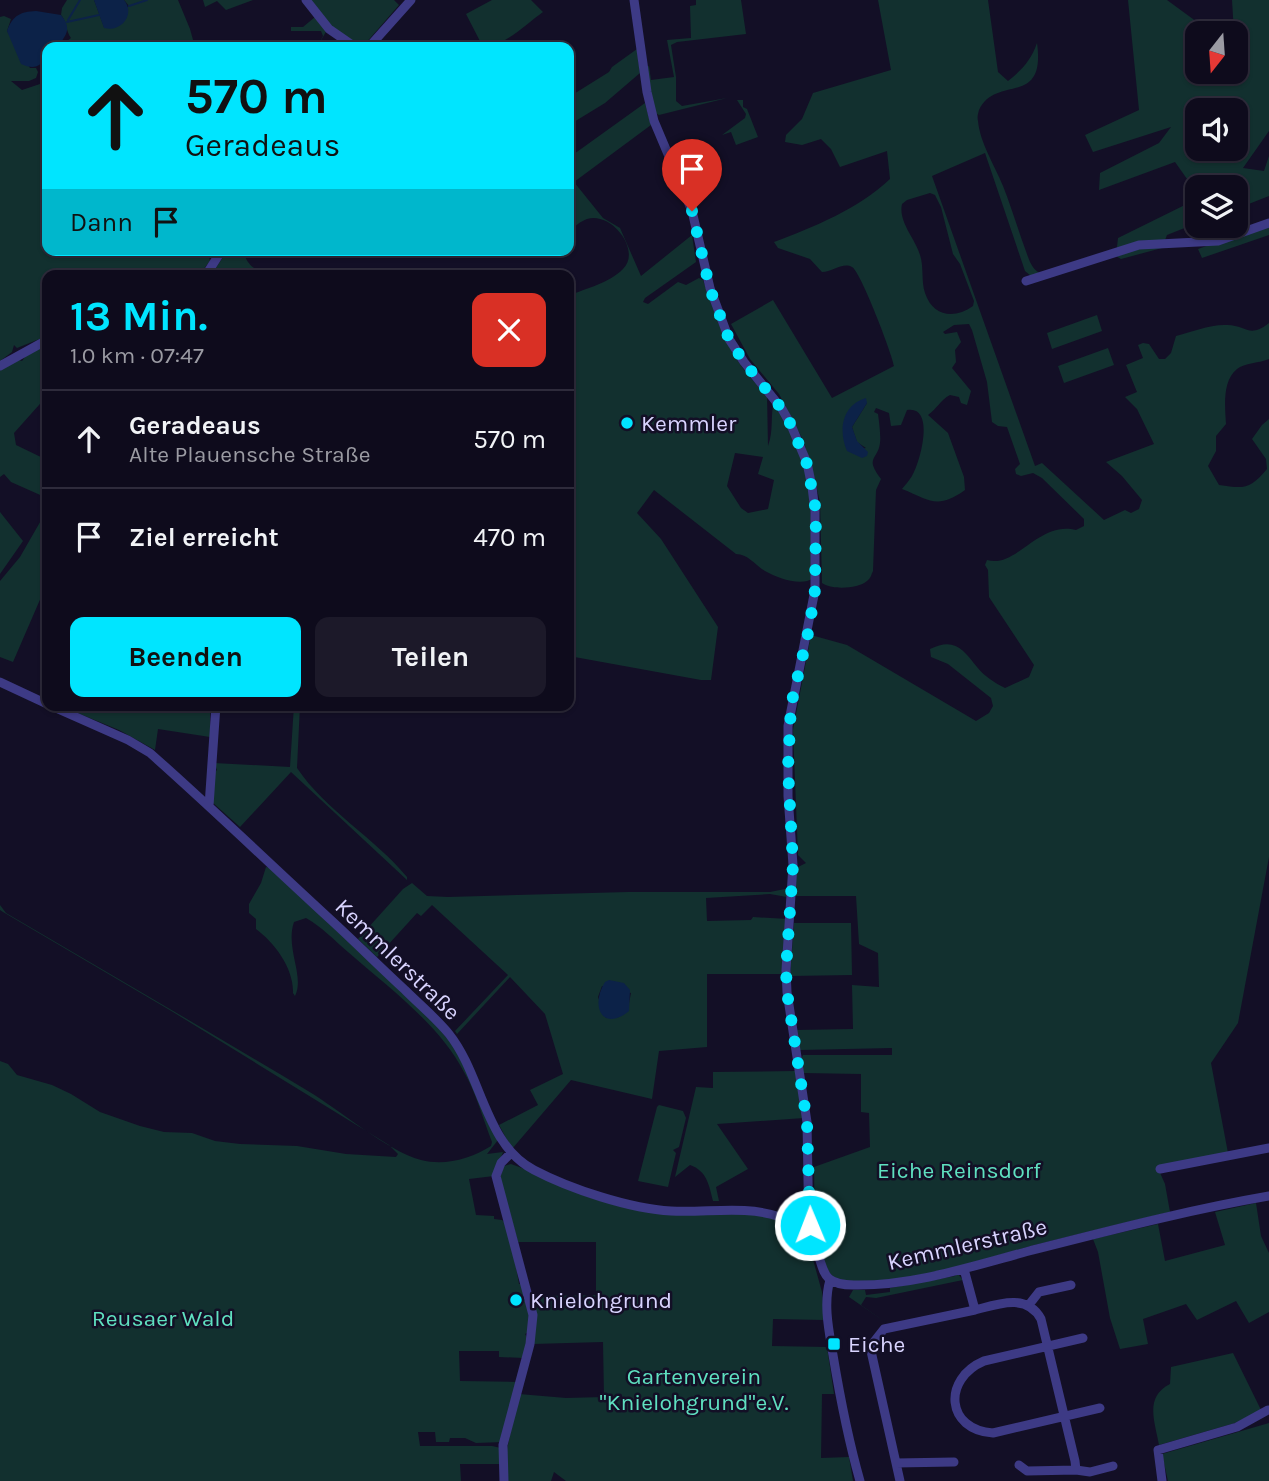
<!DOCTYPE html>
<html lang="de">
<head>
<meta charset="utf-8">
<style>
  :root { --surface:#0e0b1c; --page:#1c1929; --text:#f1f3f6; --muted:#9b9ba3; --line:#2e2b3b; --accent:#00e5ff }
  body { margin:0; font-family:Karla,sans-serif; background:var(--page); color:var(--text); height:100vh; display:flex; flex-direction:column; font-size:26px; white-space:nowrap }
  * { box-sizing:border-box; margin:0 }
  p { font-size:23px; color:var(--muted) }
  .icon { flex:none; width:38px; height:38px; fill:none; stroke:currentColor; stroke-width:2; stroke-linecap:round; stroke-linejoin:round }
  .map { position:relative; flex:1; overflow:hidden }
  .side { position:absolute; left:42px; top:270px; width:532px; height:441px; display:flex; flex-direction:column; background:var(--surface); border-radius:14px; box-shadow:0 2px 5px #0004,0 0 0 2px var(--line) }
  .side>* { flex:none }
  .guide { position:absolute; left:42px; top:42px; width:532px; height:214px; border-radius:14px; box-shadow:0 2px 5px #0004,0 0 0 2px var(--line); background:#00e5ff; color:#111; overflow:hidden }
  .needle { width:46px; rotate:197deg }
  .tools { position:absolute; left:1185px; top:21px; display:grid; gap:14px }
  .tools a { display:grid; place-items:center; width:63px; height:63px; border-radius:14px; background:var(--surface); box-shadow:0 2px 5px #0004,0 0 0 2px var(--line); font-size:35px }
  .pin { position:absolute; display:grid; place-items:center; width:60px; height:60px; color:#fff; margin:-72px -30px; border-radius:50% 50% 50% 0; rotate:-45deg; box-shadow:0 0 7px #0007 }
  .pin .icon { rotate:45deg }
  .me { position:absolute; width:77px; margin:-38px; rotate:359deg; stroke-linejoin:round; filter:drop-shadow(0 0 5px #0008) }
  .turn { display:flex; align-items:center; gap:24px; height:147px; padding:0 28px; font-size:32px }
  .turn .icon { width:91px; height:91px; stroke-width:2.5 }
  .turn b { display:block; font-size:49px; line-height:60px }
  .then { display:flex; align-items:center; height:66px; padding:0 28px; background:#0003; gap:14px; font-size:26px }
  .round { display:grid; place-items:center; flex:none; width:74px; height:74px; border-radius:14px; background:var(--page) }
  .headline { display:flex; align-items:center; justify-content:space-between; height:119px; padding:0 28px }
  h1 { font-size:42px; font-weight:700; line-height:52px; color:var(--accent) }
  .cta { display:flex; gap:14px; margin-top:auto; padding:14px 28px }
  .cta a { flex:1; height:80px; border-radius:14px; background:var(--accent); color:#111; font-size:28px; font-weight:700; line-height:80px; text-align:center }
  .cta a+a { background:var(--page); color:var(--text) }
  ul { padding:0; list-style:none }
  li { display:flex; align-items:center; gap:21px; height:98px; padding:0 28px; border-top:2px solid var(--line) }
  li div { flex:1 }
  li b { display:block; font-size:26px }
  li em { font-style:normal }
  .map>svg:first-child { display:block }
</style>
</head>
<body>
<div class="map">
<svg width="1269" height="1481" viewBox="0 0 1269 1481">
  <rect width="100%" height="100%" fill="#130f26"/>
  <path fill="#12302f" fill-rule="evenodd" d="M67,0H94L104,27L129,6L124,0H178L190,29L195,47H59L71,38C66,32 67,22 61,15L62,8Z
    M203,0H253L226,10L217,1L205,7Z
    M309,0H394L399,5L365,44L361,46L327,25Z
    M492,0H531L543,12C526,24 504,47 483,47L466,14Z
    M696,0H741L746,34L677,42L671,45L676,77V101L682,106L727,98L659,115L654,112L647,67L649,66L651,80L674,77L667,40L691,38L690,6L696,5Z
    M878,0H988L998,72L1008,81C1023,69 1031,60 1037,43C1046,108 996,74 979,110C978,114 977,117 978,121C980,143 995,166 1003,186C1013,211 1020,237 1030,262C1033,268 1036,271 1041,274L1031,276L1025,271L985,153L932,176L1035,466L1042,463L1104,520L1125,510L1131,513L1139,509L1142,500L1122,476L1106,462L1154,444L1137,409L1125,397L1137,392L1126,365L1143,358L1138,345L1143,343L1149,344L1159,359H1165L1171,353L1176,336C1191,332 1211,324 1227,325C1246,325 1249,339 1269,323V359C1260,363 1244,363 1237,369C1222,381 1225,407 1226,424L1216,436V451L1208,466L1219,485C1245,489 1250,489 1267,469L1266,459L1252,439L1262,425L1269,419V857L1238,1023L1211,1063L1228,1153L1157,1166L1165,1184L1170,1212C1126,1222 1083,1233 1039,1244C991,1256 878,1295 834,1277C811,1259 815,1193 814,1167L870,1147L869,1113L861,1112V1074L803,1073L801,1059L803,1055H892V1048L800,1050L796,1030L853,1029L852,985L879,987L878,953L859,944L856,896H796V868L806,863L798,855L793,730L811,635L847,645L976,721L989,713L993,706L991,698L948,664L931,657L930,649C954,637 963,649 977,667C984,676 995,683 1005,688L1029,677L1034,665L989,597L988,570L985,565L987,560C1016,569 1039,520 1076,530L1084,526V519L1042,478L1033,473L1021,476L1016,474L1015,469L1020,464L1007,427L998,426L992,422L987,382L972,330L969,324L954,325L943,332L945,334L957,332L961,342L955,350L956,362L952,368L971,391L967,405L961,403L959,397L950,395C940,400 937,409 928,415L948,433L964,477L965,490C937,510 930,500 902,489C905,485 909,481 912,476C920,463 936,405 907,410L901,425L891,426L889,413L876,408L874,412L878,414C879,421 881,437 880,443C878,460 864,457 881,479L876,490L873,571C871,575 871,578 867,581C858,589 831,590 822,583L820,502L811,464L803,440L779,394L750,359L731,324L773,300L832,398L894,366C893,356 860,270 852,267C843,262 832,272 822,272L810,259L778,248L774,242C814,227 858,209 890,179L887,151L840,167L831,149L821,139L802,145L785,142L786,135L802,119L813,93L891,70ZM930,193L935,195L941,207L953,254L960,264L974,301L973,306C955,319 933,317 925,293C921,281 924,267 920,255C915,238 898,222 902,204L907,200ZM867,403L852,427L857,442L866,448L847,451L853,406Z
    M1128,0H1167L1212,33H1197V72H1236V33H1234L1232,0H1269V131L1243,168L1264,171L1269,156V196L1236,209V187H1197V193L1175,162L1099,190L1100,173L1159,143L1171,127L1093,152L1085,135L1139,110ZM1197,110H1236V149H1197Z
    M4,16L11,19L7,31L30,68H36L38,72L36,78L29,81H11L22,90L43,83L41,73L43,64L47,61V250H207L210,261L199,275H47V336L17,348L14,345L12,352L0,361V17Z
    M315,17L327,30L317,47L323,36L321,31H291V27H303Z
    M637,49L640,73L605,103L569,125V97L609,72L612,67Z
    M737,100H743V107L747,109L758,137L736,145L731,132L722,135L745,118L746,114Z
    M645,103L651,125L574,182L603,218L620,228L641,276L692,235L696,262L645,298L643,302L648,304L678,282L686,285L699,278L703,280C719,325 729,361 767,394L768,446C774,430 770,415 774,401L794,433L810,487L813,578C802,587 777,578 765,571C755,565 748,554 736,554L654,490L637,513L661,539L718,627L711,680H701L569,656V296C588,287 608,284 623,269C642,250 611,211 587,219C581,221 574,227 569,231V148L574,154ZM735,453L763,457L758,474L774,480L768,509L748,513L741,508L727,486Z
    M1197,199V223L1167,235L1162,248L1121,259L1116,256L1118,238Z
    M1269,224V235L1202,258L1198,249Z
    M228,250H243C248,271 262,273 281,275H211Z
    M1097,315L1102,331L1052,349L1047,333Z
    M47,344V396L14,433L16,445L47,460V498L11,482L4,474L0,477V369L19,360L22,361L27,354Z
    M1108,348L1114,365L1064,383L1058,366Z
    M47,510V593L42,595L13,662L0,657V581L20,557Z
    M0,512L23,541L0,574Z
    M58,705H213L210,714V737L158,729L155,750L119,730Z
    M294,705H300L297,768C326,811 374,837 407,877V880L291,772L240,827L212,802L214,773L217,770L214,763L290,767Z
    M266,867L271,868L435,1024L459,1053L498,1140L487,1154L503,1152L494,1176L469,1179L476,1215L494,1216V1219L502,1220L509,1226L519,1284H525L531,1306L530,1331L525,1334L528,1339L524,1358L499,1357V1351H459L460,1381L518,1382L503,1442L476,1443L465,1438H450L449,1442H436L435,1432H418L420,1446H492L501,1448V1464H460L461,1481H0V1061L8,1064L17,1075L52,1085L71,1094L100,1112L140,1126L164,1132L192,1133L215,1141L240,1144L297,1146L346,1154L396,1157L398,1154L389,1145L173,1012L3,912L0,910V905L6,913C107,972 208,1031 308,1091C340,1110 387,1151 421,1160C445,1166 470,1159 491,1146L492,1142C483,1119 476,1093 464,1072C439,1024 388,987 348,952C334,940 322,927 306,918L294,922C285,948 305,976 295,996L293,993C294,969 275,943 256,929V919L249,913V904L261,883Z
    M412,883L427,896L448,897L628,892H770L790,888L786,891L787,897L770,894L706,898L707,921L751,920L753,917L788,919L783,974H707V1047L659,1051L652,1099L571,1080L512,1149L499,1125L538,1105L530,1090L563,1074L545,1014L510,977L457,1034L455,1031L508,975L432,905L421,916L417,913L377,957L358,939L403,889ZM602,986L631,993L628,1008L619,1017L606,1018L598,997Z
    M794,923H851L852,975L790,976Z
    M795,1071L804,1118L717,1124L748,1169L716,1187L719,1201H713C709,1185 707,1171 690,1165L675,1177L696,1087L713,1088V1072Z
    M659,1105L683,1111L686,1118L679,1147L673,1150L676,1153L668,1187L638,1181L657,1107Z
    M511,1164L637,1210L763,1215L789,1225L807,1240L795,1244L796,1247L809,1245L822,1292L825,1320L773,1319L772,1346L827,1347L834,1394H822L821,1458L849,1457L853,1481H566L554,1472L551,1481H508L506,1454L519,1394L566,1398L604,1397L603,1342L533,1344V1300L536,1296L596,1295V1242H518L500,1178L504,1166Z
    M1256,1203L1261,1236L1269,1253V1312L1249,1323L1236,1301L1197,1320L1186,1304L1143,1319L1148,1344L1120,1349L1110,1318L1098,1252L1093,1239L1158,1224L1165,1261L1225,1245L1215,1212Z
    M957,1273L963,1280L876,1298L866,1297L861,1305L888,1324L849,1297L853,1290H865L866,1295L890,1292V1288L955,1276Z
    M1233,1353L1261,1410L1235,1423L1159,1445C1155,1422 1144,1397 1170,1384L1171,1367Z
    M1269,1423V1481H1168L1162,1454Z"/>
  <path fill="#0c2248" d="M94,0H124C136,14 121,33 104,28Z
    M36,11L61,15C72,28 67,36 56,47H47V58C38,68 33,69 21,64L7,31C13,15 20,12 36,11Z
    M866,398L867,403L852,427L857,441L868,452L867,456L862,458L847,451C838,430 842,405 866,398Z
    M609,980L624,983L630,990L629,1011C602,1033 590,1005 605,982Z"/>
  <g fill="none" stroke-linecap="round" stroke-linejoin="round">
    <path stroke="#0c2248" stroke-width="2" d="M129,6L147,0
      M68,20L80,0
      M67,22L99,15"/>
    <path stroke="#3d3a85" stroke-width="9" d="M306,0L329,29L355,47
      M634,0L647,92L654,121L692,211L710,288L729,339L744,362L782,409L791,425L807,463L812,487L815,511V590L788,726V796L793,865L786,970L787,992L807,1122L809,1238
      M369,47L411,0
      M206,275L222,250
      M1026,281L1139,245L1218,241L1269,223
      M0,366L47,340
      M0,682L47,704
      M49,705L128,740L150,753C211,807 270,864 331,920C356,943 380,967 405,990C420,1005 436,1018 449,1034C482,1075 485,1145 534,1170C570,1189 631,1209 671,1211C707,1213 746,1205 780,1217C792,1222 805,1231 812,1242C827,1266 816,1285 854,1285C913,1286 973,1266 1029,1251C1108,1231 1188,1210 1269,1196
      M209,806L216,705
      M1160,1169L1269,1148
      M830,1280C823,1304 829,1331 833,1355C840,1397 848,1439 860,1481
      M1028,1306L1039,1292L1071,1285
      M975,1310C998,1304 1027,1293 1041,1319L1075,1461L1076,1470L1027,1471L1019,1465
      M1083,1338L984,1361C942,1379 946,1430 993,1433L1100,1408
      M896,1463L954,1462
      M1076,1470L1090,1472L1113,1466
      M504,1481L503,1445L530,1344L533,1315L496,1176L501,1163L510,1154
      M900,1481L871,1351L873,1343L884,1329L975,1310L964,1269
      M1162,1481L1158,1450L1237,1427L1268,1410"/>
  </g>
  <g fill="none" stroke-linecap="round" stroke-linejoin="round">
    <path stroke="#00e5ff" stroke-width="12" stroke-dasharray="0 21.6" d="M692,211L710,289L729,339L744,362L782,409L791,425L807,464L816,511L815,590L809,629L791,705L788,768L793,865L786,970L787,992L807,1122L810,1225"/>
  </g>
  <g fill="#00e5ff" stroke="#130f26" stroke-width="2.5">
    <circle cx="627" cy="423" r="7"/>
    <circle cx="516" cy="1300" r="7"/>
    <rect x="827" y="1337" width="14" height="14" rx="3.5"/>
  </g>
  <g text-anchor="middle" stroke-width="5" stroke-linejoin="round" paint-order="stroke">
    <g font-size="23" fill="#d9d4ff" stroke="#130f26" text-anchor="start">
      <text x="641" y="431">Kemmler</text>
      <text x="530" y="1308">Knielohgrund</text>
      <text x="848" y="1352">Eiche</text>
    </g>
    <g font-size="23" fill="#d9d4ff" stroke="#130f26">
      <text transform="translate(398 959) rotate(44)" y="8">Kemmlerstraße</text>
      <text transform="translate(967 1244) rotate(-13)" y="8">Kemmlerstraße</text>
    </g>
    <g font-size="23" fill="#5fe0c0" stroke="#130f26">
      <text x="959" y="1178">Eiche Reinsdorf</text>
      <text x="163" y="1326">Reusaer Wald</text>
      <text x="694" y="1384">Gartenverein<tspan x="694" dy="26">"Knielohgrund"e.V.</tspan></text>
    </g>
  </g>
</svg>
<div class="tools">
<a><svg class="needle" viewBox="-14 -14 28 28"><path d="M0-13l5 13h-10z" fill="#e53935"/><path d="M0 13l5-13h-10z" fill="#9b9ba3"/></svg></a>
<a><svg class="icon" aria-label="sound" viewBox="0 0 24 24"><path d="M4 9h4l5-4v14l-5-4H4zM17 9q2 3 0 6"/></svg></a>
<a><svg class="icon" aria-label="layers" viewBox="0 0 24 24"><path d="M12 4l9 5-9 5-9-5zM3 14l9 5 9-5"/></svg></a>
</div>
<div class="pin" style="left:692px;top:211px;background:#d93025"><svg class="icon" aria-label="arrive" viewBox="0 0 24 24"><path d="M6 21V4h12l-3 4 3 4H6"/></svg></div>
<svg class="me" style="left:810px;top:1225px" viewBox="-20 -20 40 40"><circle r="17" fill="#00e5ff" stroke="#fff" stroke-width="3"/><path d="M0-11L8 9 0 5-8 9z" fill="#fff"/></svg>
<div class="guide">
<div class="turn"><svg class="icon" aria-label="ahead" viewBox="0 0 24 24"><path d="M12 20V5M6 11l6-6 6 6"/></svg><div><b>570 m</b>Geradeaus</div></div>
<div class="then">Dann<svg class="icon" aria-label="arrive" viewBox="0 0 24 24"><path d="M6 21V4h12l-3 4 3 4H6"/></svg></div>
</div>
<section class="side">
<div class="headline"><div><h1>13 Min.</h1><p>1.0 km · 07:47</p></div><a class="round" style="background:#d93025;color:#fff"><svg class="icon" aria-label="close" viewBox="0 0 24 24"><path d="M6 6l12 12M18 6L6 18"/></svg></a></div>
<ul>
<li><svg class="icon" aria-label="ahead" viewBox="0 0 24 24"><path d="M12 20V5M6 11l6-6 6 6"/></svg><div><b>Geradeaus</b><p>Alte Plauensche Straße</p></div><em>570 m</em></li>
<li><svg class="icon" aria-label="arrive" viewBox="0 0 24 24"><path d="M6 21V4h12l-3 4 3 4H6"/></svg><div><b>Ziel erreicht</b></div><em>470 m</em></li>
</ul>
<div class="cta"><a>Beenden</a><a>Teilen</a></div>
</section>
</div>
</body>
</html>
